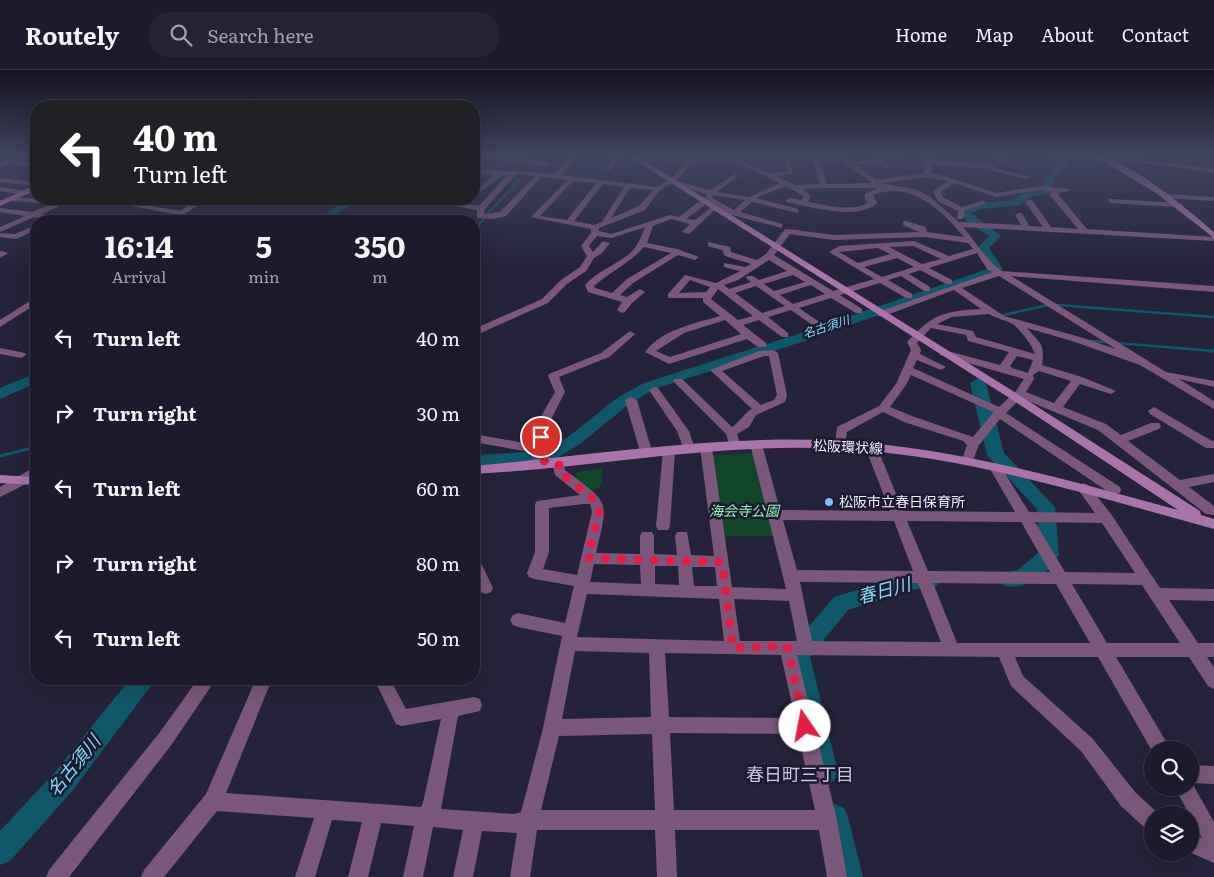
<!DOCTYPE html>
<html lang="en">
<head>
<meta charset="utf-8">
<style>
  :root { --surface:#1c1a2c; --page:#252334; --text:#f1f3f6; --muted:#a0a1a9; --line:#3a3848 }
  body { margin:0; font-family:Literata,"Noto Sans JP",serif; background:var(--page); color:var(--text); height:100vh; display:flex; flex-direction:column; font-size:19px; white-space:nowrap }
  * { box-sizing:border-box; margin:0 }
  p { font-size:16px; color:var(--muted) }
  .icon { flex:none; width:28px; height:28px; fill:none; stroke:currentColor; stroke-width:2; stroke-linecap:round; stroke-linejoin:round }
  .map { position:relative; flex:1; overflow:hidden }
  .sheet { position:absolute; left:30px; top:145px; width:450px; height:470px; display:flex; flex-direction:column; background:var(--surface); border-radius:20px; box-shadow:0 5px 20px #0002,0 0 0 1px var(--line) }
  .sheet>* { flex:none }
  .top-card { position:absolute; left:30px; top:30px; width:450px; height:105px; border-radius:20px; box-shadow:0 5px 20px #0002,0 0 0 1px var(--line); background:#202124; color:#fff; overflow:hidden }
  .fabs { position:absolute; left:1144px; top:671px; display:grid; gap:10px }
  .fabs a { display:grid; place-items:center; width:55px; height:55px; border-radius:50%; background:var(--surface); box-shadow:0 5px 20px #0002,0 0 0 1px var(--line); font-size:25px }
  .pin { position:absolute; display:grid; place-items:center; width:42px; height:42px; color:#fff; margin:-21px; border:2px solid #fff; border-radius:50%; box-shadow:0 1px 5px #0007 }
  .me { position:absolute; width:55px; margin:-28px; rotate:348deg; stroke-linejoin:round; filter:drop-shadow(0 0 4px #0008) }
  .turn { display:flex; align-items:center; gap:18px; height:105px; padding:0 20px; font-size:22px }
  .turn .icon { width:65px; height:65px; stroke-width:2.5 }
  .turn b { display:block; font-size:35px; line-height:42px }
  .eta { display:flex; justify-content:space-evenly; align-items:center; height:85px; text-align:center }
  .eta b { font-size:30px; font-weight:700; line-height:35px }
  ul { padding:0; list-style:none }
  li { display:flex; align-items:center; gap:15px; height:75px; padding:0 20px }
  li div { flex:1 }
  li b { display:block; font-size:19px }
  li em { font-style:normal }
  header { display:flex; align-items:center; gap:30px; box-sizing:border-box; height:70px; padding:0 25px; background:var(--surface); border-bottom:1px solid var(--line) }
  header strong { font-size:24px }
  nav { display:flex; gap:28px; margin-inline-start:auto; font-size:18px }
  .search { width:350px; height:45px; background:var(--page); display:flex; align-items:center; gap:12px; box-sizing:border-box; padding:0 18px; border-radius:20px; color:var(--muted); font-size:19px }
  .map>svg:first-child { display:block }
</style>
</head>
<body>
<header>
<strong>Routely</strong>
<div class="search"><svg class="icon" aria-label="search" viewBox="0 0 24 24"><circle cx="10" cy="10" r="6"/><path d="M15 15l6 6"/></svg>Search here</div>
<nav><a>Home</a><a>Map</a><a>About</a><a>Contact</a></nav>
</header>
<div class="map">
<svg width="1214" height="807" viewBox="0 0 1214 807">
  <rect width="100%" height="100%" fill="#25223b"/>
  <path fill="#13452a" d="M755,383L776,466H722L711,386Z
    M602,398C602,410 605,417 592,420L575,408L577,402Z"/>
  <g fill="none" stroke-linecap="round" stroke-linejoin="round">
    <path stroke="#0f576a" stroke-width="2" d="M474,162L486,145L520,110"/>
    <path stroke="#0f576a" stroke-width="2.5" d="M1057,235L1214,247
      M1000,246L1048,235
      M1088,271L1109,272
      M1117,273L1214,281"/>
    <path stroke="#0f576a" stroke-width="3" d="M1210,281H1214
      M0,386L36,377"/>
    <path fill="#0f576a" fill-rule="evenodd" d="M1130,86H1141L1145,90L1140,93L1127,92L1125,90Z
      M1061,87H1067L1069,94L1056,106L1050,123L1030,127L1021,135L980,139L971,143L1001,166L989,178L1003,199L1001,202L808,270L654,319L628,335L580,374L553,390L523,395L474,397V385L542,381L568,367L617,328L644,313L798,264L990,198L977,178L989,166L967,152L960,142L974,134L1014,130L1023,123L1042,119C1044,104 1057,99 1061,87Z
      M347,129H358L327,151H315Z
      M36,303V313L0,329V318Z
      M978,308L986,313L1004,383L1055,437L1059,485C1049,504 1025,522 1003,515L1000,509L1003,503L1018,500L1039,482L1037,439L987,385L970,313Z
      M929,503L936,505L939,511L936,517L910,520L848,540L810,587L838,702L834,711L825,715L816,711L787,585L790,578L834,527L910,504Z
      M130,609H156L73,720L10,791L0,795V761L55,702Z
      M835,734L844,738L848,747L863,807H835L822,747L826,738Z"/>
    <path fill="#7b587b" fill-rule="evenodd" d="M491,86L546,92L549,94L546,96L476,87Z
      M570,86H577L561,105L657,117L673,107L684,93L633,86L688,89L692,87L695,90L731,86H843L851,92L874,90L875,89L911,86L884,91L890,97L887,99L879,94L856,95L876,110L924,103L926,86H932V90L993,95L997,99L1030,107L1027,109L993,101L991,99L931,94V103L944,106L996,123L1040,116L1069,119V121L1057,123L1087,159L1214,167V171L963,157C974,170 988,192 1002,201L1214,216V222L1011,206L1166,302L1214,311V317L1179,309L1214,331V339L1140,295L1072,271L1027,258C1041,275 1045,273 1042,295L1082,307L1116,321L1111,324L1080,314L1063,337L1106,354L1121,365L1151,353H1159L1161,356L1159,359L1128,371L1180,410L1214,404V412L1189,417L1214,436V445L1206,444L1098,360L1021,328L1006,343L1120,417L1121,420L1120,423H1110L1000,349L979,375L972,393L968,394L962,390L967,375L963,371L904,352L883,342L847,362L845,378H837L835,375L837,357L879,336L896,314L911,280L907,272C933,244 943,241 981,239L954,220L884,246H878V242L993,202L987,199L977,183L929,198L952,210V214H946L920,200L909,204L930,217V221H924L901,206L888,210L912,224V228H906L880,213L840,225L862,239V243H856L831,228L799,238L821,253V257H815L791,240L768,247L788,263V267H782L759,250L743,255L766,273V277H758L747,269L669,294L645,282C661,260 695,253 720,246L703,232V228H668V224L685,205L716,213L740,201L724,197V193L745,197L751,194L725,186L722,180L708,176V172L730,177L731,182L757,190L766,184L785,159H788L834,165L919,162L903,155V151H906L926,157L927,162L964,167C942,140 910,110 873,125L877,133C857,151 811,137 787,132L786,130L790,128L802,130L803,126L786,116L756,128L798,139V143L752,132L740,142L782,154V158L732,145L717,138L689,164L682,162L690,154L671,149L653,156L647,173L677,179L699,187L695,190L678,185L633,213L620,225L627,227L640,219L645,222L632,233L625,242L622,243L617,240L622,232L588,222L585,215C597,201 614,196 628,185C637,178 641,167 645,157L612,168L597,166L589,176L593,182L603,171L610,173L601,184L594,188L586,201L567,214L548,233L474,266V259L542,229L561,210L580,197L587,186L581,176L591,163V159L531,147L567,110L541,107L506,146L493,149L477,148V140L412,129H429L479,136L507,105L501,106L474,127V122L493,105L474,103V99C501,102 527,101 555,104ZM731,90L780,113L749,127L717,122L737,107L738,106L735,104L710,120L676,111L691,94ZM739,90H783L787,101L768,103ZM790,90L813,91L820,114L795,115L775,106L793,104ZM820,91H841L872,113L827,114ZM521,104L535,106L500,142L484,144L485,139L515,105ZM927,107L948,111L933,121L938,131L958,141L957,149H963L965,140L987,133L983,131L962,137L944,128L941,122L954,113L996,127L1040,120L1051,121L1050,125L1078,159L1051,157L1032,130H1029L1025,132L1043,157L1029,156L1022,143H1019L1015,145L1021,155L959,152L929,126L918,120L881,113ZM573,111L596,113L567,150L540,146ZM603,114L624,117L602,152L594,155L574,151ZM671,114L707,124L704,129L713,136L695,150L686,149L704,136V132H698L679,147L670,145L611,164L599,161V158L645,140L660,120ZM630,118L653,120L639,136L611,148ZM824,118H878L865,124V129L868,133C851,142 827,135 808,132L811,126L803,119ZM713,125L745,130L734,140L712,128ZM790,164L834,170L925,167L968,173L973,179L949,186L914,171L839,176L829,182L874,209L833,221L774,185ZM913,176L941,189L922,194L889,177ZM644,177L671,183L627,209L612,223L595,218L594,216C610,202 630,193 644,177ZM878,178L890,184L858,193L839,182ZM897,188L914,197L882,207L864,197ZM769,190L787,201L759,210L753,206H747L746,208L751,212L729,219L724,215L738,210ZM793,205L805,212L774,221L764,214ZM999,206L1116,279L1080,267L1004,246L962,218ZM690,210L710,217L706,222L679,223ZM811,215L825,224L793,234L780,225ZM756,216L785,236L762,243L735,223ZM718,219L753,246L738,250L711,229ZM989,244C997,249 1009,251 1014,255C1021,261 1032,275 1035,284L976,267L973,261L937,254L952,247ZM725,250L741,264L670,287L656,281L684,263ZM931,258L966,265L968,271L1009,282L1000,295L944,280L939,283L940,285L1024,309L1016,321L999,337L913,298L917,290L941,300L946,297L920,284L921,280L917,273ZM1017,286L1033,290L1028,303L1012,298L1010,296ZM1039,301L1071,311L1054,333L1026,322L1034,309L1033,305ZM911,305L993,342V343L973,367L912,346L890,337L906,315Z
      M615,86H622L610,100H606L605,99Z
      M995,86H1001L1005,92L1000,93Z
      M1035,86C1095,86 1154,90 1214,99V103L1161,95Z
      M7,90L36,93V97L8,94L0,97V93Z
      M0,108L36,112V116L0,112Z
      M0,117L26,121L30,123L26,125L0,121Z
      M1168,124L1214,127V131L1165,128L1164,126Z
      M7,127L58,130V137L42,144L66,149L62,151L34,147L0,162V157L25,146L0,142V138L32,142L51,134L10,131H7Z
      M94,129H109L180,141L199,129H208L173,151H164L174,144Z
      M1112,129L1179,133L1183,135L1179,137L1109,133V129Z
      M36,155V160L16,169L0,167V163L15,164Z
      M1,181L8,183L0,188V182Z
      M36,227V234L0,257V250Z
      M630,261L635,264L633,266L609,287L559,307L565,322L548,355L547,367L539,379L543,386L563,390L565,400C610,434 609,428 596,483L640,484V466L642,462H652L654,466V484L677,485L675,466L677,462H687L691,485L714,486L700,377L706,373L712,377L732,517L786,519L750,374L756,370L762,374L780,440L890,441L865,377L871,373L877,377L903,441L1015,442L989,397L995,393L999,394L1029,442L1095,443L1077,418L1083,413L1088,415L1111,444L1160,518L1214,519V531L1169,530L1198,573H1214V587H1207L1214,597V619L1208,616L1189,587H1116L1171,680L1152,681L1098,587H1015L1023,606L1093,669L1135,722L1159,744L1152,745V760L1145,758L1121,736L1081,681L1011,616L999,587L797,585L837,750L847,807H827L819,760H675L677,807H657L655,760H537L530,807H510L517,763L482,761L473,807H453L463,760L433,757L423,807H403L414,756L381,753L368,807H348L362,752L332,750L315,807H295L314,748L217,741L164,807H141L144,800L206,724L256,609H272L226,723L421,737L423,733L441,649L402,656L396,654L374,609H390L406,639L474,627L480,629L482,635L480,641L458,646L441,739L514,744L521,742L543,658L562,566L518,557L513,555L510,550L513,545L518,543L565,553L574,516L534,509L529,507L527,503L535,482V434L537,431L580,425L555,405L553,396L535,393L529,382L474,372V364L530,374L535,367L536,355L555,322L548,306L549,304L601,283ZM584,434H590L592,442L577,505L543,499L549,482V438ZM783,450L894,451L913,501L797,500ZM907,451L1021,452L1050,502L928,501ZM1035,452L1102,453L1135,503L1065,502ZM594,494L640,495L641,514L590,512ZM655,496H678L679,515L655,514ZM692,497H715L717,516H694ZM800,512L918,513L941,572L812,571ZM933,513L1056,514L1090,573H957ZM1072,514L1142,515L1180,573H1107ZM587,524L719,529L724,571L577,567ZM734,529L789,531L797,571H740ZM575,581L649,583L651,647L562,649ZM665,583L781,585L795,648L669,647ZM670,663L798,664L815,740H674ZM652,664L655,740H541L559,666Z
      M0,278L25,283L26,285L21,288L0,284Z
      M773,280L778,283L787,325L785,332L756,345L749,357L737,364L741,376L739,379H731L726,364L673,311L674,309H682L732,357C740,352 746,341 752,339L710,300L759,281ZM764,286H769L777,325L774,330L761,335L722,301Z
      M654,317L658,318L689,361L695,379L693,382H685L677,361L649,320Z
      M631,327L637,330L651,378L648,387L644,388L638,384L639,378L625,330Z
      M1154,337L1212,371L1214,370V378H1206L1150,344L1148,341Z
      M669,377L675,381L670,456L668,460H658L656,456L663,381Z
      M36,396V407L28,413L0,427V417Z
      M474,487L479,489L481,493L493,518L491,522L486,524L481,522C475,510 473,501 474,487Z
      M198,609H216L172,674L69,807H46L49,800L160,662Z
      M1190,695L1214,696V714L1192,713L1214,752V793L1189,782L1190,763L1202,768L1175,718H1190Z"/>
    <path fill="#aa73ab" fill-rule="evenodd" d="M629,86H637L1019,325L1200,441L1201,445L1214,449V459C1092,426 969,386 842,379C719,372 597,397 474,404V396C596,385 720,364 843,371C957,378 1068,410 1178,440L1011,329Z
      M1095,86C1125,86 1190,141 1214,162V168L1156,123Z
      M36,115V120L0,136V131Z
      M0,405L36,407V415L0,413Z"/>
  </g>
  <linearGradient id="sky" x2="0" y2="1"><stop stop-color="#141320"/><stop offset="0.43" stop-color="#404460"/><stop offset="1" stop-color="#404460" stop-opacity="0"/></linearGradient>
  <rect width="1214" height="199" fill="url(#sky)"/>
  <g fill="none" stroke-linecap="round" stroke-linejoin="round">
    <path stroke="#e11d48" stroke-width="9" stroke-dasharray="0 16.2" d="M541,367L533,379L539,390L559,394V402L595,430L599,442L588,488L722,492L733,578L787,576L805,656"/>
  </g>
  <circle fill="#7cbef9" stroke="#1c1930" stroke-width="2" cx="829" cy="432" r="5"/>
  <g text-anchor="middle" stroke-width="5" stroke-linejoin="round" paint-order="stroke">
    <g font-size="12" font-style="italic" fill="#81dcfa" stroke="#1c1930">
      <text transform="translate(826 257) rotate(-18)" y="4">名古須川</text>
    </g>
    <g font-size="14" fill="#f1f0fd" stroke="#1c1930">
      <text transform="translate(848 377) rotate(3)" y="5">松阪環状線</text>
    </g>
    <g font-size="14" fill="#f1f0fd" stroke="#1c1930" text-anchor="start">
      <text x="839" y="437">松阪市立春日保育所</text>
    </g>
    <g font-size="14" font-style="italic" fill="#94f1b7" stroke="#1c1930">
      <text x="744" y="446">海会寺公園</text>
    </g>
    <g font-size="18" font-style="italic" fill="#81dcfa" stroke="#1c1930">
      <text transform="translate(884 521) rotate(-15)" y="6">春日川</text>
      <text transform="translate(74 696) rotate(-51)" y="6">名古須川</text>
    </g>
    <g font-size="18" fill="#c8c6e6" stroke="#1c1930">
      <text x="800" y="711">春日町三丁目</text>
    </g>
  </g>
</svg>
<div class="fabs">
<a><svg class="icon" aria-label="search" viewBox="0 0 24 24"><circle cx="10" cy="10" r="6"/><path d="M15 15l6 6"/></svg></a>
<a><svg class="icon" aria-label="layers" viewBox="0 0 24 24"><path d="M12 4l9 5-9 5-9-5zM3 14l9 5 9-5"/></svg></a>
</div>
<div class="pin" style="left:541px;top:367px;background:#d93025"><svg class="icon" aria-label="arrive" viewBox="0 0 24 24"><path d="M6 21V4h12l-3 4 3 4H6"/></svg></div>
<svg class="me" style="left:805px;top:656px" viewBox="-20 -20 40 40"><circle r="19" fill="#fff"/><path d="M0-13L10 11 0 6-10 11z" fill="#e11d48"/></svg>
<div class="top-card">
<div class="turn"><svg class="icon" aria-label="left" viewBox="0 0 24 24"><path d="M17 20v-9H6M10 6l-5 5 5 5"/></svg><div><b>40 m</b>Turn left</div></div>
</div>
<section class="sheet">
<div class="eta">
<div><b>16:14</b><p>Arrival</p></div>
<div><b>5</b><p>min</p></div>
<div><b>350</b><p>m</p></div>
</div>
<ul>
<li><svg class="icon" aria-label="left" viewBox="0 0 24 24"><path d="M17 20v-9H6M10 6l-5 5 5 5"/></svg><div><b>Turn left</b></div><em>40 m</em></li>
<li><svg class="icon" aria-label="right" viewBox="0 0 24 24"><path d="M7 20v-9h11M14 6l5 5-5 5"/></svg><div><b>Turn right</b></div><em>30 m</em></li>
<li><svg class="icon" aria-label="left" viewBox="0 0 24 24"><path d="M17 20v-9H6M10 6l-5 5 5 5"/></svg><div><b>Turn left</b></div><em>60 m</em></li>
<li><svg class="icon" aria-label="right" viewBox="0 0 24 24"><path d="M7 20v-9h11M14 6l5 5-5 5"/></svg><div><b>Turn right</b></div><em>80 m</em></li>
<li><svg class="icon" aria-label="left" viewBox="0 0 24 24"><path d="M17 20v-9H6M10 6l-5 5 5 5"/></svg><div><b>Turn left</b></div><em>50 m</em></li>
</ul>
</section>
</div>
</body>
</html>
